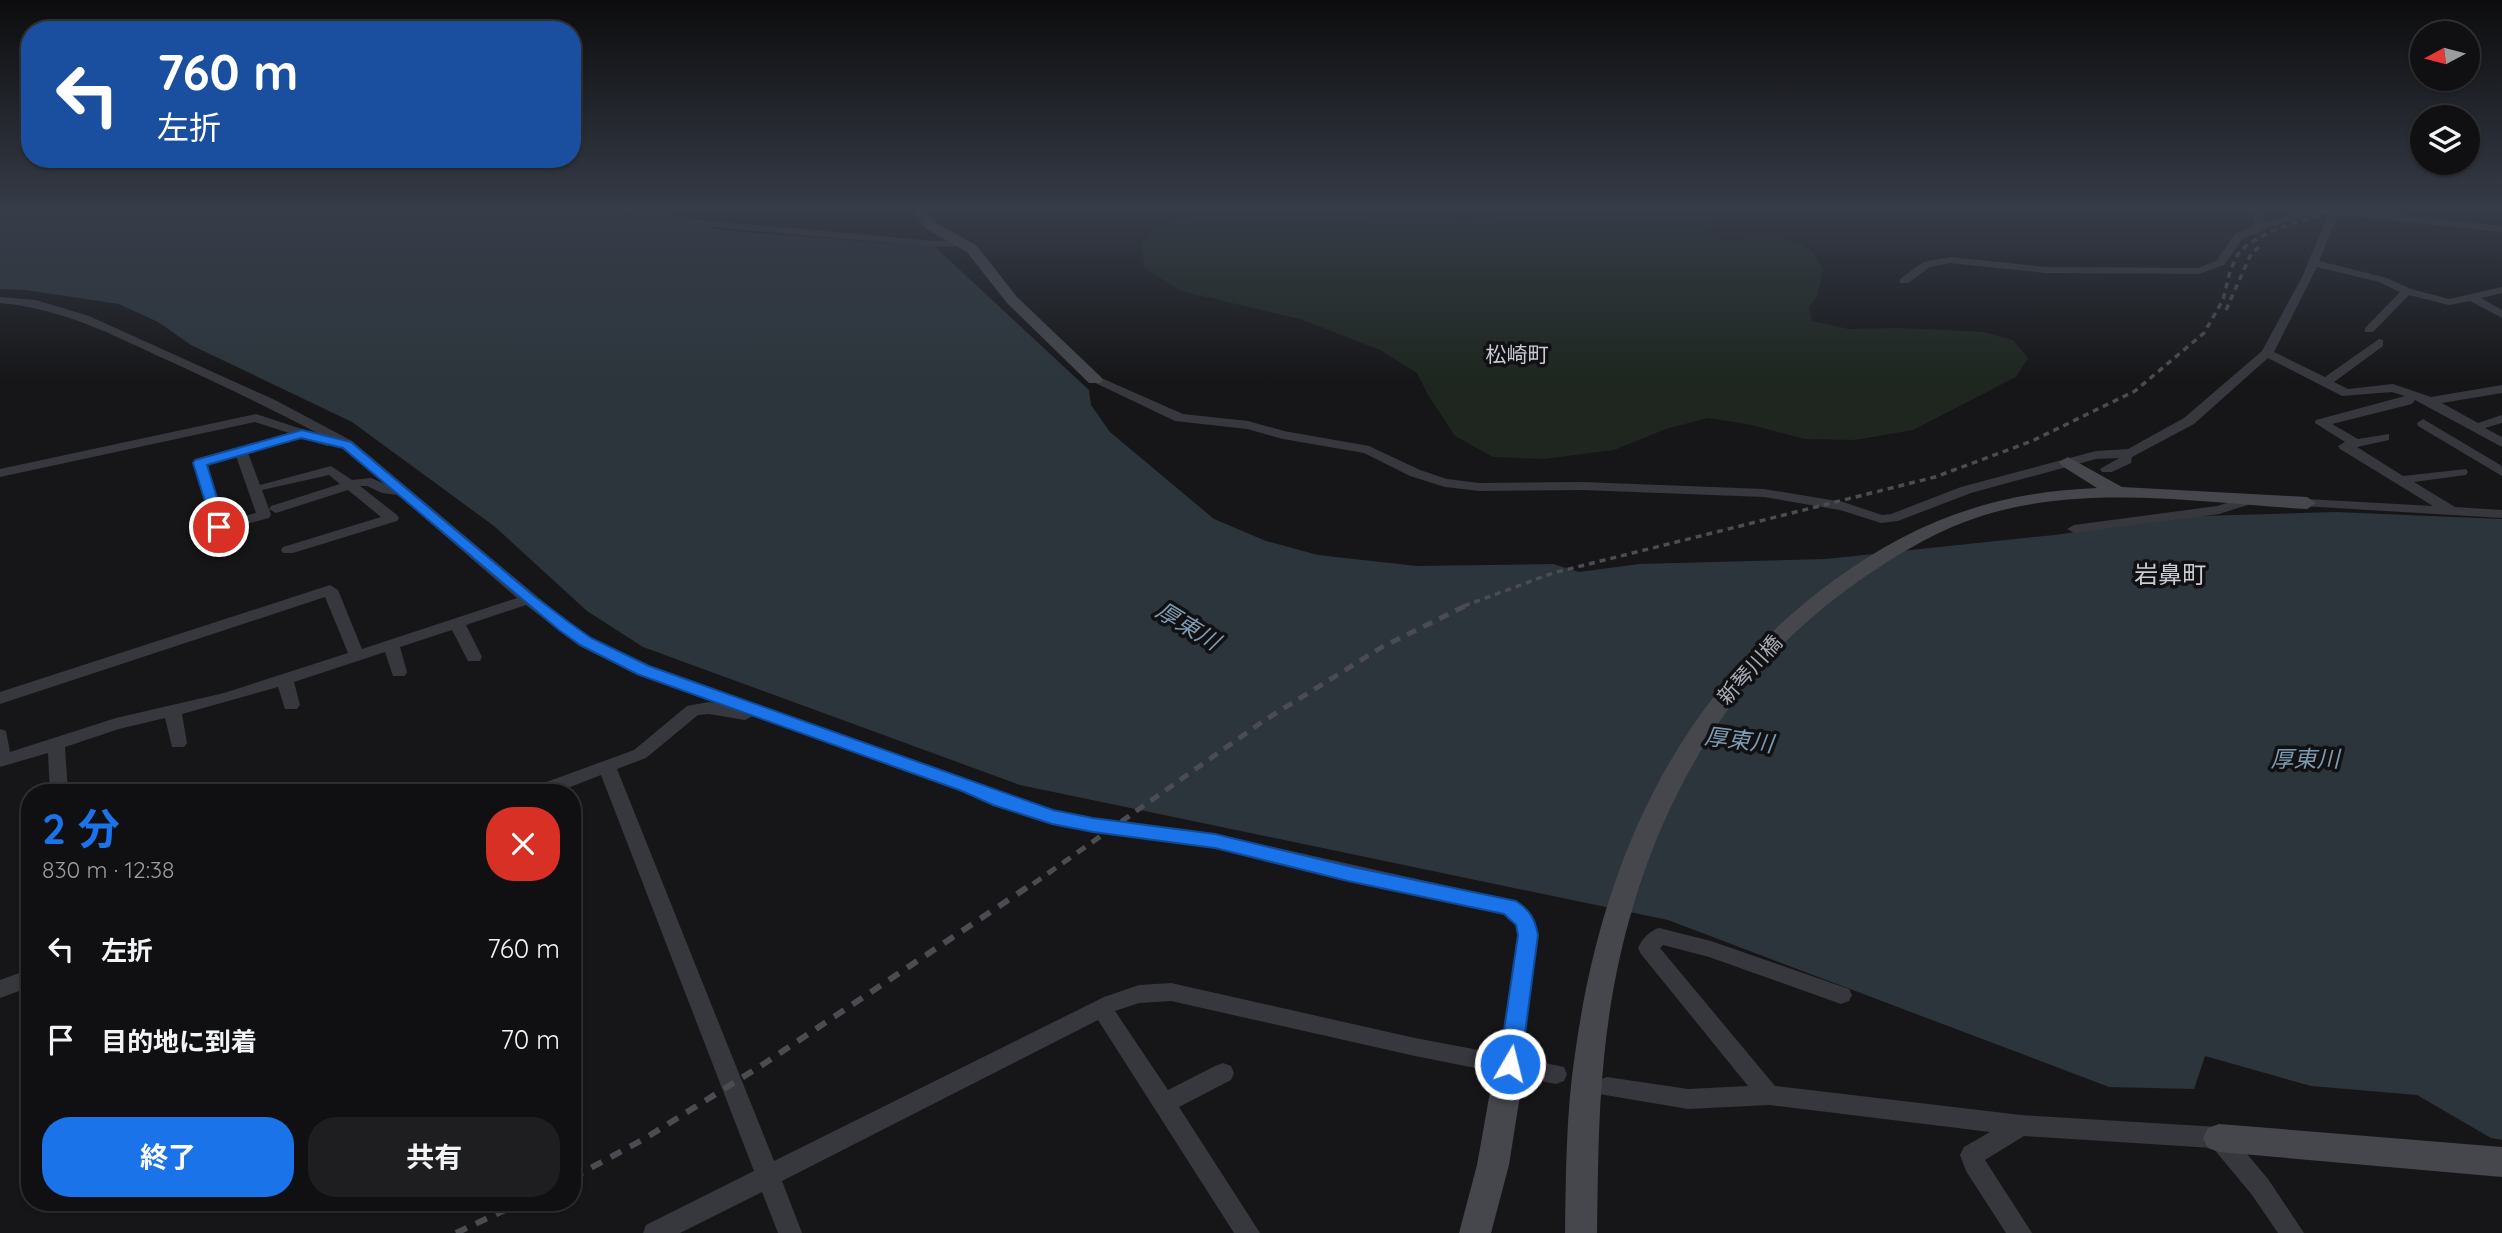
<!DOCTYPE html>
<html lang="ja">
<head>
<meta charset="utf-8">
<style>
  :root { --surface:#101012; --page:#1e1e20; --text:#f1f3f6; --muted:#9c9d9f; --line:#303032; --accent:#1a73e8 }
  body { margin:0; font-family:Quicksand,"Noto Sans JP",sans-serif; background:var(--page); color:var(--text); height:100vh; display:flex; flex-direction:column; font-size:26px; white-space:nowrap }
  * { box-sizing:border-box; margin:0 }
  p { font-size:23px; color:var(--muted) }
  .icon { flex:none; width:38px; height:38px; fill:none; stroke:currentColor; stroke-width:2; stroke-linecap:round; stroke-linejoin:round }
  .map { position:relative; flex:1; overflow:hidden }
  .side { position:absolute; left:21px; top:784px; width:560px; height:427px; display:flex; flex-direction:column; background:var(--surface); border-radius:28px; box-shadow:0 2px 5px #0004,0 0 0 2px var(--line) }
  .side>* { flex:none }
  .top-card { position:absolute; left:21px; top:21px; width:560px; height:147px; border-radius:28px; box-shadow:0 2px 5px #0004,0 0 0 2px var(--line); background:#1a4fa0; color:#fff; overflow:hidden }
  .needle { width:46px; rotate:263deg }
  .buttons { position:absolute; left:2410px; top:21px; display:grid; gap:14px }
  .buttons a { display:grid; place-items:center; width:70px; height:70px; border-radius:50%; background:var(--surface); box-shadow:0 2px 5px #0004,0 0 0 2px var(--line); font-size:35px }
  .pin { position:absolute; display:grid; place-items:center; width:60px; height:60px; color:#fff; margin:-30px; border:4px solid #fff; border-radius:50%; box-shadow:0 2px 7px #0007 }
  .me { position:absolute; width:77px; margin:-38px; rotate:8deg; stroke-linejoin:round; filter:drop-shadow(0 0 5px #0008) }
  .turn { display:flex; align-items:center; gap:24px; height:147px; padding:0 21px; font-size:32px }
  .turn .icon { width:91px; height:91px; stroke-width:2.5 }
  .turn b { display:block; font-size:49px; line-height:60px }
  .round { display:grid; place-items:center; flex:none; width:74px; height:74px; border-radius:28px; background:var(--page) }
  .summary { display:flex; align-items:center; justify-content:space-between; height:119px; padding:0 21px }
  h1 { font-size:42px; font-weight:700; line-height:52px; color:var(--accent) }
  .cta { display:flex; gap:14px; margin-top:auto; padding:14px 21px }
  .cta a { flex:1; height:80px; border-radius:28px; background:var(--accent); color:#fff; font-size:28px; font-weight:700; line-height:80px; text-align:center }
  .cta a+a { background:var(--page); color:var(--text) }
  ul { padding:0; list-style:none }
  li { display:flex; align-items:center; gap:21px; height:91px; padding:0 21px }
  li div { flex:1 }
  li b { display:block; font-size:26px }
  li em { font-style:normal }
  .map>svg:first-child { display:block }
</style>
</head>
<body>
<div class="map">
<svg width="2502" height="1233" viewBox="0 0 2502 1233">
  <rect width="100%" height="100%" fill="#161618"/>
  <path fill="#1e261f" d="M1550,208H1732L1708,230L1715,242C1745,241 1786,231 1811,251C1816,255 1820,264 1823,270L1817,296L1809,307L1812,321L1849,329L1899,328L1984,332L2013,340L2028,358L2016,377L1913,430L1855,440L1805,439L1747,424L1708,418L1666,429L1614,450L1544,459L1493,457L1455,436L1428,395L1417,373L1380,350L1300,319L1181,291L1144,267L1142,243L1163,223L1207,213L1261,212L1469,220Z"/>
  <path fill="#2c353c" d="M0,208H576L733,231L935,247L1089,390L1091,405L1110,432L1214,519L1266,541L1318,555L1417,566L1553,564L1579,572L1639,564L1826,559L2054,535L2199,516L2336,512L2502,519V1140L2491,1138L2417,1095L2311,1086L2205,1056L2194,1089L2109,1087L1668,920L1020,785L643,647L587,611L494,526L352,422L191,345L158,322L119,304L25,290L0,289Z"/>
  <g fill="none" stroke-linecap="round" stroke-linejoin="round">
    <path fill="#37383d" fill-rule="evenodd" d="M598,208H624L690,219L934,241L963,240L968,243L963,246L934,247L690,225Z
      M2253,208H2263L2264,222L2313,208H2335L2502,226V232L2338,215L2319,261L2387,278L2411,289L2449,299L2502,287V293L2481,298L2502,310V318L2470,301L2449,305L2409,295L2373,332H2365V328L2400,292L2379,282L2317,267L2274,352L2325,377L2379,339L2383,340V346L2334,382L2348,389L2393,384L2431,397L2502,385V393L2442,403L2478,423L2502,415V423L2485,428L2502,437V447L2415,400L2412,404L2332,424L2358,439L2389,434V440L2357,447L2403,476L2466,469L2468,472L2466,475L2414,482L2455,507L2502,510V518L2302,506L2300,503L2302,500L2307,499L2433,506L2340,449L2338,446L2345,442L2315,423L2316,420L2405,396L2392,392L2342,396L2268,358L2194,424L2132,457L2131,463L2112,472H2102L2100,469L2119,458L2096,459L1971,493L1898,521L1881,523L1840,510L1764,497L1582,490L1479,491L1445,487L1410,476L1364,453L1283,439L1247,429L1175,421L1089,380L1095,376L1099,377L1183,414L1248,421L1284,431L1369,446L1420,470L1447,479L1479,483L1582,482L1764,489L1843,502L1882,515L1891,514L1961,487L2096,451L2128,449L2184,418L2262,351L2302,277L2328,215L2326,211L2263,229L2259,233L2243,238L2224,265L2199,274L2047,273L1950,263L1930,267L1908,283H1900V279L1923,262L1950,257L2047,267L2198,268L2216,261L2235,234L2254,226Z
      M0,297L36,300L89,316L275,400L352,441L570,624L591,638L649,666L1054,811L1092,818L1215,834L1516,901L1529,913L1538,935L1522,1058L1564,1067L1567,1074L1564,1081L1556,1084L1415,1056L1171,1001L1139,1003L1115,1011L1168,1090L1215,1066L1223,1063L1231,1066L1234,1073L1231,1080L1179,1107L1260,1233H1234L1098,1020L782,1181L802,1233H778L762,1192L680,1233H643L646,1225L754,1171L601,775L555,793H527L530,788L634,750L687,706L709,702L722,704L637,674L579,646L526,605L466,625L482,657L480,661H468L452,630L400,647L407,672L405,676H393L385,652L294,682L300,705L297,709H285L278,687L182,714L187,743L184,747H172L165,718L119,729L65,747L68,793H50L48,753L0,767V729L6,731L10,752L116,718L224,693L348,653L325,597L0,704V692L330,585L338,590L362,649L517,598L398,495L382,493L367,486H360L397,515L399,518L397,521L293,553H283L281,550L283,547L381,517L348,490L276,513L269,509L271,515L269,518L219,531L214,530L193,462L195,459L289,433L255,422L0,477V469L256,414L323,436C272,409 220,384 167,360C110,334 64,309 0,303ZM302,438L327,446L334,442L387,485L371,478L352,480L331,466L260,485L248,453ZM236,456L256,513L224,521L207,464ZM329,475L340,484L271,506L269,509L262,490ZM709,714L745,720L753,716L1052,824L1092,832L1215,848L1348,880L1503,914L1515,924L1518,935L1500,1054L1415,1038L1171,983L1139,985L1104,997L774,1161L617,769L646,758L698,715Z
      M2423,419L2502,466V476L2418,426L2417,423Z
      M2246,497L2253,501L2251,504L2219,514L2074,533L2067,529L2074,525L2217,506Z
      M1659,928L1711,941L1849,989L1852,995L1849,1001L1841,1004L1709,957L1663,945L1660,948L1775,1086L2021,1115L2219,1127L2227,1130L2268,1179L2304,1233H2278L2252,1195L2213,1148L2024,1136L1985,1160L2032,1233H2006L1966,1171L1960,1155L1964,1147L1990,1132L1769,1105L1688,1109L1599,1094L1596,1087L1599,1080L1607,1077L1688,1089L1748,1086L1641,954L1638,948C1642,939 1649,931 1659,928Z
      M30,969V987L0,998V980Z"/>
    <path fill="#45474d" fill-rule="evenodd" d="M911,208H924L935,222L977,246L1017,297L1101,377L1103,380L1101,383H1089L1007,303L967,252L925,228Z
      M2068,457L2122,487L2307,497L2316,503L2307,509C2204,503 2096,485 1995,512C1939,527 1887,560 1841,594C1695,703 1621,880 1604,1058C1598,1116 1598,1175 1597,1233H1565C1566,1173 1566,1113 1575,1054C1601,865 1675,696 1833,581C1915,521 1995,492 2097,488L2062,466L2059,462Z
      M1510,1051L1520,1055L1525,1064L1509,1165L1491,1233H1459L1477,1165L1495,1064L1500,1055Z
      M2219,1124L2502,1147V1177L2219,1152L2208,1148L2203,1138L2208,1128Z"/>
    <path stroke="#4a4c52" stroke-width="3.5" stroke-dasharray="6 5" stroke-linecap="butt" d="M2226,310L2251,254L2263,244
      M1464,606L1553,573L1935,477L2032,441L2135,391L2204,333L2223,300L2230,271L2238,254L2248,244L2276,229L2340,208"/>
    <path stroke="#4a4c52" stroke-width="5" stroke-dasharray="10 8" stroke-linecap="butt" d="M1033,884L1262,722L1382,647L1469,604"/>
    <path stroke="#4a4c52" stroke-width="6" stroke-dasharray="12 10" stroke-linecap="butt" d="M572,1178L644,1139L759,1067L1035,882
      M456,1233L522,1202"/>
  </g>
  <linearGradient id="sky" x2="0" y2="1"><stop stop-color="#0c0c0d"/><stop offset="0.55" stop-color="#363c48"/><stop offset="1" stop-color="#363c48" stop-opacity="0"/></linearGradient>
  <rect width="2502" height="381" fill="url(#sky)"/>
  <path fill="#1a73e8" stroke="#114b97" stroke-width="2" d="M302,430L351,442L534,596L570,623L591,638L649,666L1053,810L1093,818L1215,834L1348,866L1516,901C1530,910 1535,919 1538,935L1521,1064L1518,1071L1510,1073L1502,1071L1499,1064L1518,935L1516,925L1504,914L1348,881L1215,848L1093,832L1052,824L993,805L962,791L637,674L580,645L559,630L343,448L301,438L207,465L226,527L219,531L214,530L193,463L195,460Z"/>
  <g text-anchor="middle" stroke-width="7" stroke-linejoin="round" paint-order="stroke">
    <g font-size="21" fill="#c9ccd4" stroke="#111113">
      <text x="1517" y="362">松崎町</text>
    </g>
    <g font-size="21" fill="#a8adb8" stroke="#111113">
      <text transform="translate(1750 670) rotate(-48)" y="7">新琴川橋</text>
    </g>
    <g font-size="23" font-style="italic" fill="#7f9bb3" stroke="#111113">
      <text transform="translate(1188 626) rotate(31)" y="8">厚東川</text>
      <text transform="translate(1739 740) rotate(7)" y="8">厚東川</text>
      <text x="2305" y="767">厚東川</text>
    </g>
    <g font-size="24" fill="#c9ccd4" stroke="#111113">
      <text x="2170" y="583">岩鼻町</text>
    </g>
  </g>
</svg>
<div class="buttons">
<a><svg class="needle" viewBox="-14 -14 28 28"><path d="M0-13l5 13h-10z" fill="#e53935"/><path d="M0 13l5-13h-10z" fill="#9c9d9f"/></svg></a>
<a><svg class="icon" aria-label="layers" viewBox="0 0 24 24"><path d="M12 4l9 5-9 5-9-5zM3 14l9 5 9-5"/></svg></a>
</div>
<div class="pin" style="left:219px;top:527px;background:#d93025"><svg class="icon" aria-label="arrive" viewBox="0 0 24 24"><path d="M6 21V4h12l-3 4 3 4H6"/></svg></div>
<svg class="me" style="left:1510px;top:1064px" viewBox="-20 -20 40 40"><circle r="17" fill="#1a73e8" stroke="#fff" stroke-width="3"/><path d="M0-11L8 9 0 5-8 9z" fill="#fff"/></svg>
<div class="top-card">
<div class="turn"><svg class="icon" aria-label="left" viewBox="0 0 24 24"><path d="M17 20v-9H6M10 6l-5 5 5 5"/></svg><div><b>760 m</b>左折</div></div>
</div>
<section class="side">
<div class="summary"><div><h1>2 分</h1><p>830 m · 12:38</p></div><a class="round" style="background:#d93025;color:#fff"><svg class="icon" aria-label="close" viewBox="0 0 24 24"><path d="M6 6l12 12M18 6L6 18"/></svg></a></div>
<ul>
<li><svg class="icon" aria-label="left" viewBox="0 0 24 24"><path d="M17 20v-9H6M10 6l-5 5 5 5"/></svg><div><b>左折</b></div><em>760 m</em></li>
<li><svg class="icon" aria-label="arrive" viewBox="0 0 24 24"><path d="M6 21V4h12l-3 4 3 4H6"/></svg><div><b>目的地に到着</b></div><em>70 m</em></li>
</ul>
<div class="cta"><a>終了</a><a>共有</a></div>
</section>
</div>
</body>
</html>
